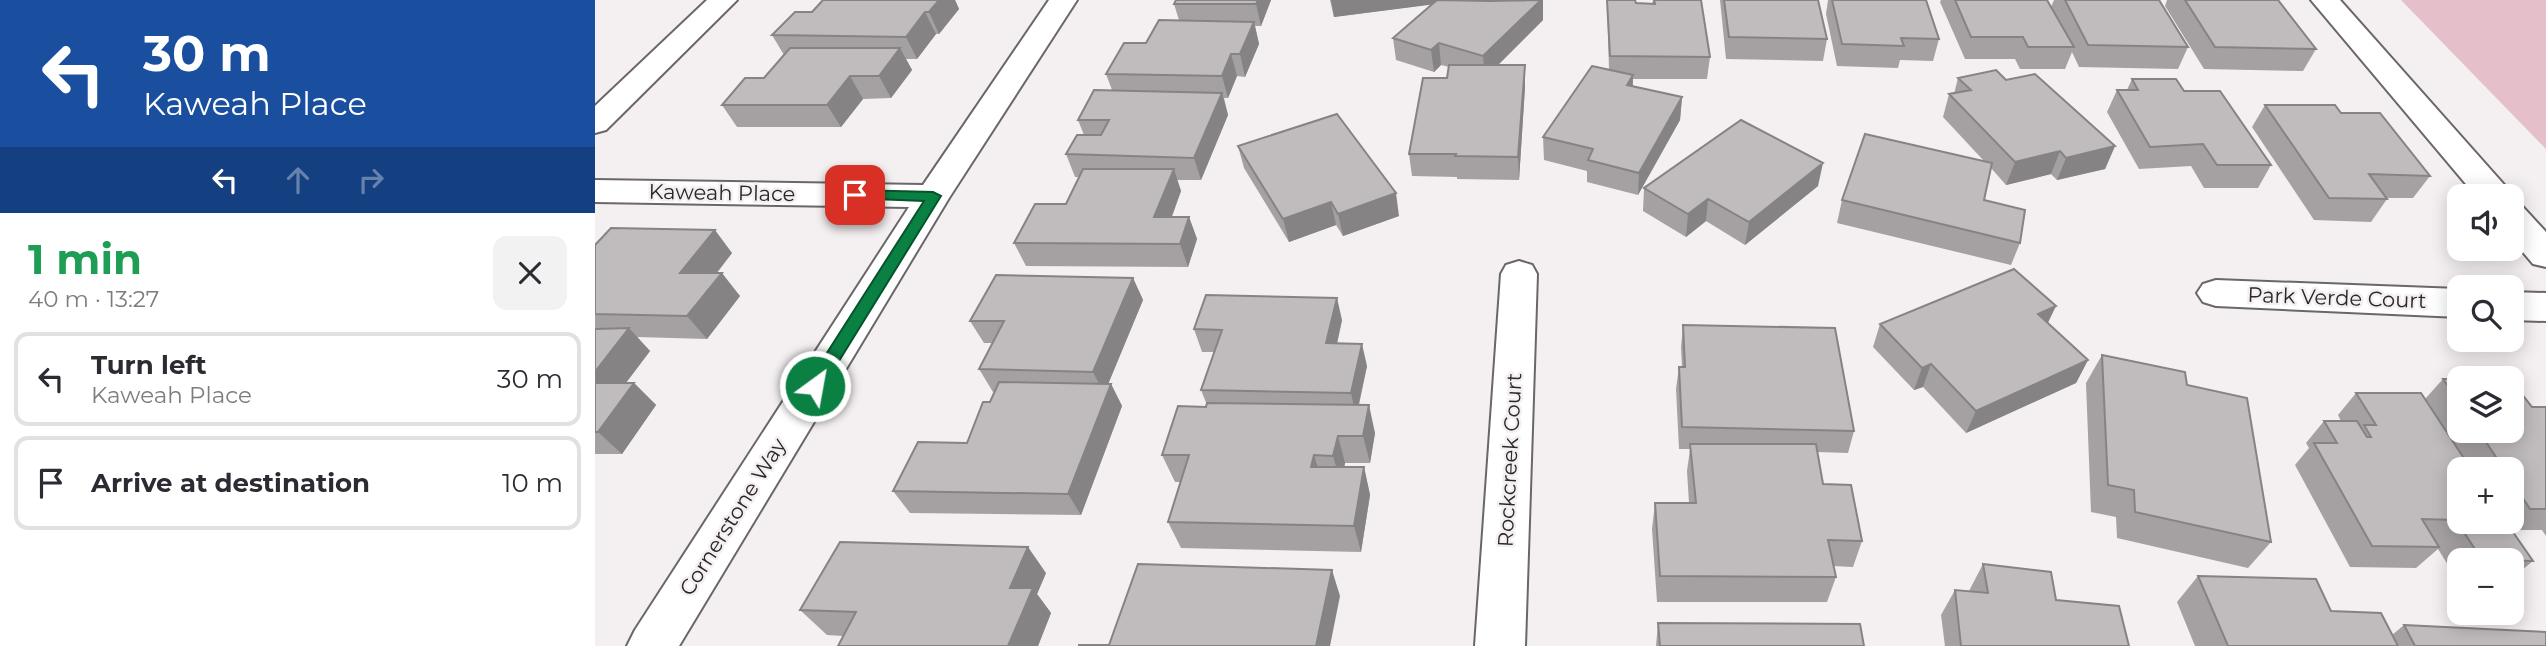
<!DOCTYPE html>
<html lang="en">
<head>
<meta charset="utf-8">
<style>
  :root { --surface:#fff; --page:#f2f2f3; --text:#2b2b33; --muted:#7c7c81; --line:#e1e1e2 }
  body { margin:0; font-family:Montserrat,sans-serif; background:var(--page); color:var(--text); height:100vh; display:flex; flex-direction:column; font-size:26px; white-space:nowrap }
  * { box-sizing:border-box; margin:0 }
  p { font-size:23px; color:var(--muted) }
  .icon { flex:none; width:38px; height:38px; fill:none; stroke:currentColor; stroke-width:2; stroke-linecap:round; stroke-linejoin:round }
  .map { position:relative; flex:1; overflow:hidden }
  .drawer { display:flex; flex-direction:column; background:var(--surface); width:595px }
  .drawer>* { flex:none }
  .top-card { background:#1a4fa0; color:#fff; overflow:hidden }
  .fabs { position:absolute; left:1852px; top:184px; display:grid; gap:14px }
  .fabs a { display:grid; place-items:center; width:77px; height:77px; border-radius:14px; background:var(--surface); box-shadow:0 4px 18px #0003; font-size:35px }
  .pin { position:absolute; display:grid; place-items:center; width:60px; height:60px; color:#fff; margin:-30px; border-radius:14px; box-shadow:0 4px 10px #0006 }
  .me { position:absolute; width:77px; margin:-38px; rotate:32deg; stroke-linejoin:round; filter:drop-shadow(0 0 5px #0008) }
  .turn { display:flex; align-items:center; gap:24px; height:147px; padding:0 28px; font-size:32px }
  .turn .icon { width:91px; height:91px; stroke-width:2.5 }
  .turn b { display:block; font-size:49px; line-height:60px }
  .lanes { display:flex; align-items:center; height:66px; padding:0 28px; background:#0003; justify-content:center; gap:35px; direction:ltr }
  .lanes .off { opacity:.35 }
  .round { display:grid; place-items:center; flex:none; width:74px; height:74px; border-radius:14px; background:var(--page) }
  .headline { display:flex; align-items:center; justify-content:space-between; height:119px; padding:0 28px }
  h1 { font-size:42px; font-weight:700; line-height:52px; color:#1e9e55 }
  ul { padding:0; list-style:none }
  li { display:flex; align-items:center; gap:21px; height:94px; margin:0 14px 10px; padding:0 14px; border:4px solid var(--line); border-radius:14px }
  li div { flex:1 }
  li b { display:block; font-size:26px }
  li em { font-style:normal }
  main { display:flex; flex:1; min-height:0 }
  .map>svg:first-child { display:block }
</style>
</head>
<body>
<main>
<section class="drawer">
<div class="top-card">
<div class="turn"><svg class="icon" aria-label="left" viewBox="0 0 24 24"><path d="M17 20v-9H6M10 6l-5 5 5 5"/></svg><div><b>30 m</b>Kaweah Place</div></div>
<div class="lanes"><svg class="icon" aria-label="left" viewBox="0 0 24 24"><path d="M17 20v-9H6M10 6l-5 5 5 5"/></svg><svg class="icon off" aria-label="ahead" viewBox="0 0 24 24"><path d="M12 20V5M6 11l6-6 6 6"/></svg><svg class="icon off" aria-label="right" viewBox="0 0 24 24"><path d="M7 20v-9h11M14 6l5 5-5 5"/></svg></div>
</div>
<div class="headline"><div><h1>1 min</h1><p>40 m · 13:27</p></div><a class="round"><svg class="icon" aria-label="close" viewBox="0 0 24 24"><path d="M6 6l12 12M18 6L6 18"/></svg></a></div>
<ul>
<li><svg class="icon" aria-label="left" viewBox="0 0 24 24"><path d="M17 20v-9H6M10 6l-5 5 5 5"/></svg><div><b>Turn left</b><p>Kaweah Place</p></div><em>30 m</em></li>
<li><svg class="icon" aria-label="arrive" viewBox="0 0 24 24"><path d="M6 21V4h12l-3 4 3 4H6"/></svg><div><b>Arrive at destination</b></div><em>10 m</em></li>
</ul>
</section>
<div class="map">
<svg width="1951" height="646" viewBox="0 0 1951 646">
  <rect width="100%" height="100%" fill="#f4eff0"/>
  <path fill="#e5c0ca" d="M1806,0H1951V149Z"/>
  <g fill="none" stroke-linecap="round" stroke-linejoin="round">
    <g stroke="#6b6768" stroke-width="4">
      <path id="street" d="M454,0H482L354,198L84,646H32L40,630L314,207L0,202V180L328,185Z
        M1716,0H1745L1912,188L1917,196L1916,197L1881,196Z
        M1916,203L1928,207L1951,232V267L1938,264L1916,238Z
        M924,261L937,265L942,274L930,646H880L906,274L911,265Z
        M1621,280L1864,289V317L1621,306L1608,302L1602,293L1608,284Z
        M1916,292L1951,293V321L1916,320Z"/>
    </g>
    <g stroke="#6b6768" stroke-width="4">
      <path id="secondary" d="M112,0H142L11,130L0,133V106Z"/>
    </g>
    <use href="#street" fill="#fff" fill-rule="evenodd"/>
    <use href="#secondary" fill="#fff" fill-rule="evenodd"/>
  </g>
  <path fill="#a5a1a2" fill-rule="evenodd" d="M228,0H360L364,9L344,34H341L322,59H311L317,70L296,98L268,99L246,127H142L127,105L169,78L189,55L177,35L217,12Z
    M676,0L666,26H660L664,44L650,77L642,76L633,98H629L633,115L606,180H582L586,191L577,217H594L602,239L593,267L431,266L419,243L471,204L484,177H480L471,154L489,135L483,120L517,90L511,74L584,20L579,4Z
    M735,0H892L948,20L903,65H930V87L924,180L862,179V177L817,176L814,154L852,78L854,67L846,65L839,72L801,60L798,38L837,4L739,17Z
    M1012,0L1041,3L1057,4L1058,0H1106L1115,57L1112,79H1038V86L1087,97L1085,120L1043,195L992,182V171L949,160L948,137L1014,70Z
    M1125,0H1223L1232,39L1228,61L1131,59Z
    M1233,0H1331L1344,39L1338,61L1305,60L1303,68L1242,66L1231,14Z
    M1346,0H1452L1456,7L1459,0H1564L1593,47L1583,69L1484,67L1477,52L1470,69H1425L1420,59H1370L1345,2Z
    M1572,0H1683L1721,49L1708,71L1609,69L1570,6Z
    M1363,78L1411,80L1520,146L1510,169L1462,180L1456,174L1411,185L1396,168L1389,200L1425,243L1416,265L1242,223L1247,200L1389,161L1348,117L1354,94H1359Z
    M1537,79L1589,91L1676,165L1663,188H1609L1596,166L1544,169L1512,112L1522,90H1532Z
    M1670,105L1746,113L1835,176L1818,198H1791L1792,199L1776,222L1719,220L1657,127Z
    M643,146L804,216L748,236L741,225L694,242L649,168Z
    M1223,186L1150,245L1111,221L1091,237L1048,211L1049,188Z
    M0,245L137,253L122,273L145,296L112,339L42,337L55,351L31,383H39L61,405L27,454H0Z
    M538,278L548,300L513,384H516L527,406L486,515L315,513L298,491L372,443L395,402L400,392H398L384,369L398,343H389L375,321Z
    M747,320L742,344L772,366L764,405L780,433L775,463H750L749,467H769L775,495L766,552L586,548L573,522L585,482H580L567,455L612,405L606,390L619,352H607L599,329Z
    M1453,323L1493,360L1481,383L1371,433L1328,387L1319,390L1278,347L1285,324Z
    M1088,325L1259,431L1253,453L1222,452L1228,484L1267,541L1258,567L1238,566L1241,577L1232,602H1062L1057,529L1060,503H1094L1092,471L1095,449H1084L1081,389L1084,367H1087L1086,347Z
    M1507,355L1592,385L1676,542L1653,568L1522,538L1521,517L1496,512L1491,383Z
    M1848,379H1864V430H1916L1937,407H1951V536L1947,530H1917L1938,561L1916,579V560H1864V581H1863L1843,549L1821,568L1755,567L1700,465L1714,448L1711,443L1729,421H1746L1743,415L1761,393L1830,399ZM1864,469H1916V522H1864Z
    M1388,564L1461,600L1534,646H1350L1346,615L1360,590L1374,591Z
    M451,573L442,594L456,613L443,646H243L248,636L232,635L205,610Z
    M1603,576L1736,611L1797,635L1809,625L1951,646H1600L1582,602Z
    M1063,623L1269,646H1061Z"/>
  <path fill="#868384" d="M344,0H360L364,9L344,34L334,12Z
    M663,0H676L666,26L661,4Z
    M736,0H865V1L739,17Z
    M946,0H948V20L890,78L888,56Z
    M330,12L341,34L322,59L311,37Z
    M659,22L664,44L650,77L645,54Z
    M844,43L846,65L839,72L836,50Z
    M305,48L317,70L296,98L284,76Z
    M636,54L642,76L633,98L627,76Z
    M930,65V87L924,180L923,157Z
    M1038,75L1037,98L1032,85Z
    M255,76L268,99L246,127L232,105Z
    M627,93L633,115L606,180L599,158Z
    M1087,97L1085,120L1043,195L1044,173Z
    M1520,146L1510,169L1462,180L1471,158Z
    M1465,151L1456,174L1411,185L1420,162Z
    M1228,163L1223,186L1150,245L1154,222Z
    M579,169L586,191L568,239L559,217Z
    M801,193L804,216L748,236L743,214Z
    M1113,199L1111,221L1091,237L1093,214Z
    M736,202L741,225L694,242L688,219Z
    M594,217L602,239L593,267L585,244Z
    M120,230L137,253L104,295L85,273Z
    M127,273L145,296L112,339L92,316Z
    M538,278L548,300L509,394L498,372Z
    M742,298L747,320L737,366L731,343Z
    M1461,306L1450,329L1443,314Z
    M34,328L55,351L14,405L0,392V372Z
    M767,344L772,366L761,416L756,393Z
    M1493,360L1481,383L1371,433L1381,411Z
    M1336,364L1328,387L1319,390L1327,368Z
    M39,383L61,405L27,454L3,432Z
    M516,384L527,406L486,515L473,494Z
    M774,405L780,433L775,463L768,436Z
    M743,436L750,463L746,483L738,456Z
    M719,455L727,482L716,467Z
    M769,467L775,495L766,552L759,526Z
    M433,547L451,573L442,594L456,613L443,646H413L415,588Z
    M737,570L745,596L735,646H721Z"/>
  <path fill="#c0bbbc" stroke="#868384" stroke-width="2" d="M228,0H344L334,12H330L311,37L177,35L200,12H217Z
    M581,0H663L661,4H579Z
    M842,0L894,1L946,0L888,56L844,43L836,50L798,38Z
    M1012,0H1040L1041,3L1060,4L1059,0H1106L1115,57L1015,56Z
    M1129,0H1223L1232,39L1134,37Z
    M1237,0H1331L1344,39L1306,38L1309,46L1247,44Z
    M1360,0H1452L1479,47H1433L1428,37H1376Z
    M1470,0H1564L1593,47L1493,45Z
    M1590,0H1683L1721,49L1620,47Z
    M564,20L659,22L645,54H636L627,76L511,74L529,43H551Z
    M195,48H305L284,76H255L232,105H127L150,78H169Z
    M854,65H930L923,157L860,156L861,154H814L828,78H852Z
    M997,66L1038,75L1032,85L1087,97L1044,173L993,160L998,149L948,137Z
    M1401,70L1411,80L1440,74L1520,146L1471,158L1465,151L1420,162L1354,94L1376,90L1363,78Z
    M1537,79H1581L1589,91H1625L1676,165H1622L1608,144L1555,147L1522,90H1543Z
    M499,90L627,93L599,158L471,154L482,135H506L514,120H483Z
    M1670,105H1740L1746,113H1785L1835,176L1774,174L1792,199L1734,198Z
    M742,114L801,193L743,214L736,202L688,219L643,146Z
    M1146,120L1228,163L1154,222L1113,199L1093,214L1049,188Z
    M1270,134L1397,163L1389,200L1430,210L1425,243L1247,200Z
    M488,169H579L559,217H594L585,244L419,243L440,204H471Z
    M16,228L120,230L85,273H127L92,316L0,314V245Z
    M1419,269L1461,306L1443,314L1493,360L1381,411L1336,364L1327,368L1285,324Z
    M401,275L538,278L498,372L384,369L409,321H375Z
    M611,295L742,298L731,343L767,344L756,393L606,390L627,330L599,329Z
    M1088,325L1240,328L1259,431L1087,427L1084,367H1090Z
    M34,328L0,372V329Z
    M1507,355L1590,372L1592,385L1652,398L1676,542L1540,512L1539,490L1513,485Z
    M1848,379H1864V402Z
    M1916,380L1937,407H1951V509H1935L1916,480V469H1909L1883,430H1916Z
    M404,382L516,384L473,494L298,491L323,442L372,443L388,402H395Z
    M0,383H39L3,432H0Z
    M1761,393H1826L1876,469H1864V522H1911L1938,561L1887,560L1861,520L1827,519L1844,547L1777,546L1719,443H1742L1729,421H1762L1772,437H1776L1769,425H1781Z
    M612,403L774,405L768,436H743L738,456L719,455L716,467H769L759,526L573,522L594,455H567L583,406L611,407Z
    M1095,444H1221L1228,484L1256,485L1267,541L1233,540L1241,577L1065,576L1060,503H1101Z
    M245,542L433,547L415,588H438L413,646H243L261,612L205,610Z
    M543,564L737,570L721,646H484V645H514Z
    M1388,564L1456,572L1461,600L1524,606L1534,646H1366L1360,590L1393,593Z
    M1603,576L1721,579L1736,611L1786,613L1803,646H1633Z
    M1063,623L1265,624L1269,646H1065Z
    M1809,625L1951,632V646H1820Z"/>
  <path fill="#0b8043" stroke="#07532c" stroke-width="2" d="M260,190L338,192L346,196L226,390H214L212,386L214,381L329,201L255,198L253,195Z"/>
  <g text-anchor="middle" stroke-width="5" stroke-linejoin="round" paint-order="stroke">
    <g font-size="21" fill="#2a2829" stroke="#f4eff0">
      <text transform="translate(127 193) rotate(1)" y="7">Kaweah Place</text>
      <text transform="translate(1742 298) rotate(2)" y="7">Park Verde Court</text>
      <text transform="translate(915 460) rotate(-87)" y="7">Rockcreek Court</text>
      <text transform="translate(138 517) rotate(-58)" y="7">Cornerstone Way</text>
    </g>
  </g>
</svg>
<div class="fabs">
<a><svg class="icon" aria-label="sound" viewBox="0 0 24 24"><path d="M4 9h4l5-4v14l-5-4H4zM17 9q2 3 0 6"/></svg></a>
<a><svg class="icon" aria-label="search" viewBox="0 0 24 24"><circle cx="10" cy="10" r="6"/><path d="M15 15l6 6"/></svg></a>
<a><svg class="icon" aria-label="layers" viewBox="0 0 24 24"><path d="M12 4l9 5-9 5-9-5zM3 14l9 5 9-5"/></svg></a>
<a>+</a>
<a>−</a>
</div>
<div class="pin" style="left:260px;top:195px;background:#d93025"><svg class="icon" aria-label="arrive" viewBox="0 0 24 24"><path d="M6 21V4h12l-3 4 3 4H6"/></svg></div>
<svg class="me" style="left:220px;top:386px" viewBox="-20 -20 40 40"><circle r="17" fill="#0b8043" stroke="#fff" stroke-width="3"/><path d="M0-11L8 9 0 5-8 9z" fill="#fff"/></svg>
</div>
</main>
</body>
</html>
